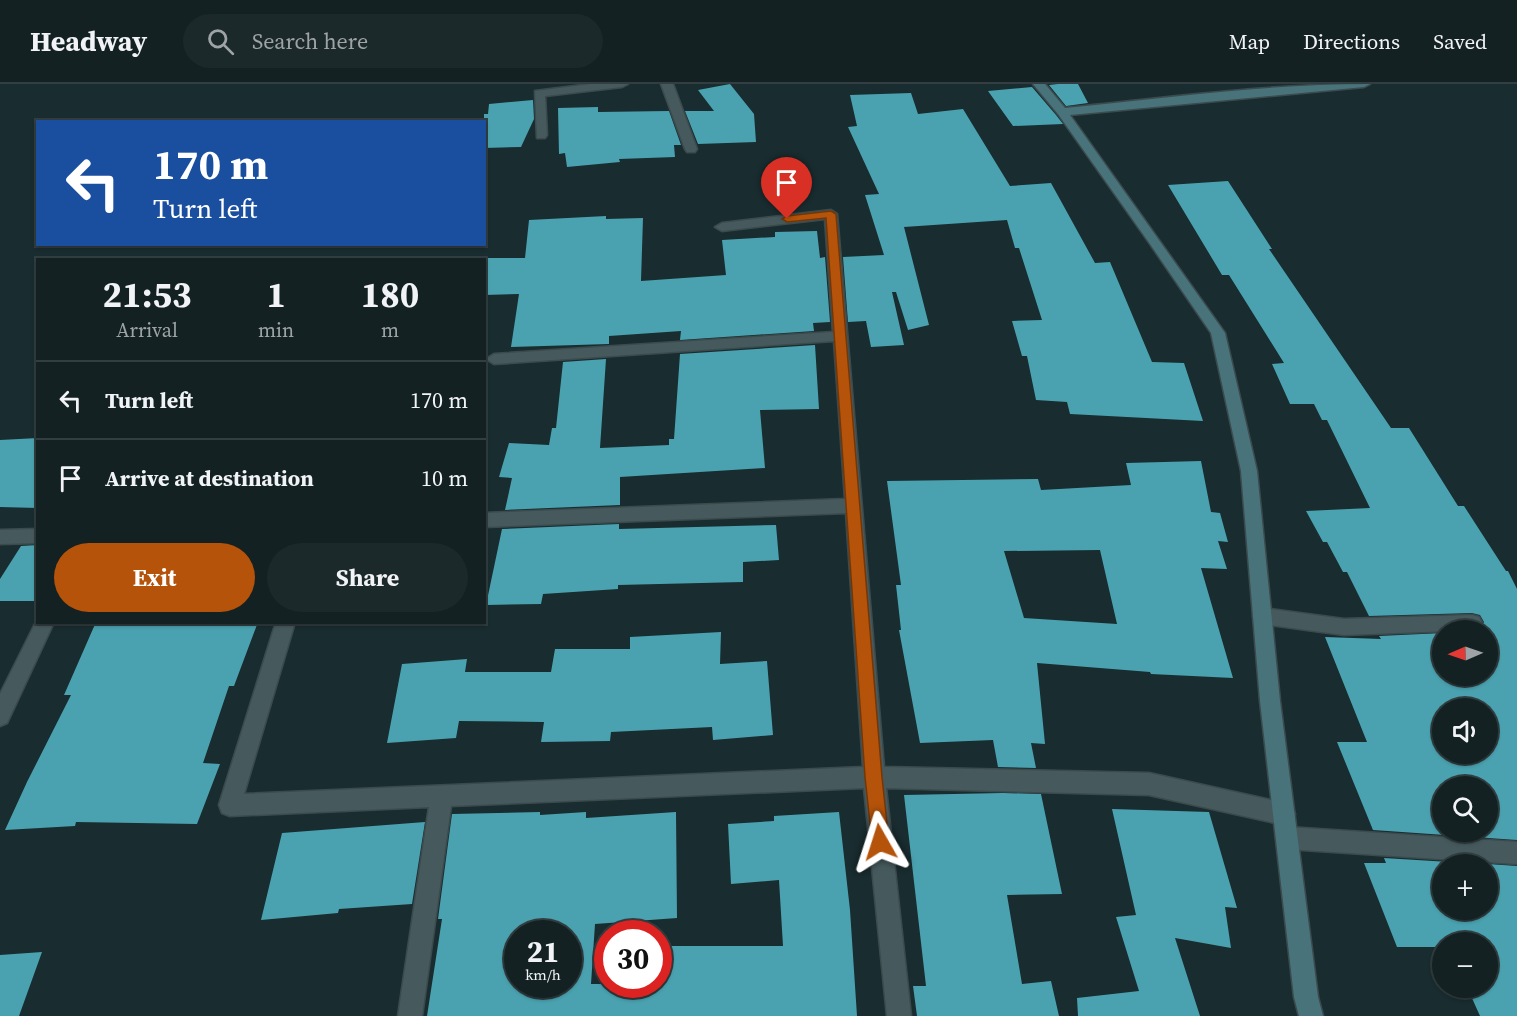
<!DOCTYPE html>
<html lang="en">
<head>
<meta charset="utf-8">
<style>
  :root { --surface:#132123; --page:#1c292b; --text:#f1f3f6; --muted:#9da3a6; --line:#323e41; --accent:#b45309 }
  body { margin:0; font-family:"Source Serif 4",serif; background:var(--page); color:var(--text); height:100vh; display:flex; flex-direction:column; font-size:22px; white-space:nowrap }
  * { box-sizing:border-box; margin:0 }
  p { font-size:20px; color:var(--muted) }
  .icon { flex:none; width:33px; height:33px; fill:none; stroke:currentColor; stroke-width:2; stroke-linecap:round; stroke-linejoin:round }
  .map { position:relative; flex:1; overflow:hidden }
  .sheet { position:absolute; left:36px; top:174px; width:450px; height:366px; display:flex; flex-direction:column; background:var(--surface); border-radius:0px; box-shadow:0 2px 4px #0004,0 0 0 2px var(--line) }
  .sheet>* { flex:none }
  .hud { position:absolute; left:36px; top:36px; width:450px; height:126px; border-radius:0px; box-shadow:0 2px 4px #0004,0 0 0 2px var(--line); background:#1a4fa0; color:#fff; overflow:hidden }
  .needle { width:39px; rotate:268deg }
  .controls { position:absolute; left:1432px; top:536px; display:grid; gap:12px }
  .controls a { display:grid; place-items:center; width:66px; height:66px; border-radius:50%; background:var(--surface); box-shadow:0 2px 4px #0004,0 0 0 2px var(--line); font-size:30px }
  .speed { position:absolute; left:504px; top:836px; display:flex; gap:12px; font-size:30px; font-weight:700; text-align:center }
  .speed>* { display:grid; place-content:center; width:78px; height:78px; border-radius:50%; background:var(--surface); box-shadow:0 2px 4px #0004,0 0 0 2px var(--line); line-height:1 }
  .speed small { font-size:15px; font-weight:400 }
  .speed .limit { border:9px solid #d22; background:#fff; color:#111 }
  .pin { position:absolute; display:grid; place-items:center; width:51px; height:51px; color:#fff; margin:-62px -26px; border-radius:50% 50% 50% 0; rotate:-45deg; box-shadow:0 0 6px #0007 }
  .pin .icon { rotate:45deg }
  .me { position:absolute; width:66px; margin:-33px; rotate:354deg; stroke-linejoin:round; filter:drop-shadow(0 0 4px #0008) }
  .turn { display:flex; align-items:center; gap:21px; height:126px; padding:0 18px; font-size:27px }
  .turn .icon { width:78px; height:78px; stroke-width:2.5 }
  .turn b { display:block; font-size:42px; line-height:51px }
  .eta { display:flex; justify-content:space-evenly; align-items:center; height:102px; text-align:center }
  .eta b { font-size:36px; font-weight:700; line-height:42px }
  .button { display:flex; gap:12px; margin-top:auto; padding:12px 18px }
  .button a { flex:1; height:69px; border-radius:36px; background:var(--accent); color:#fff; font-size:24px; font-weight:700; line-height:69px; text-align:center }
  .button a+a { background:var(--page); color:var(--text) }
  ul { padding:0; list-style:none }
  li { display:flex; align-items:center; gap:18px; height:78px; padding:0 18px; border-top:2px solid var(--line) }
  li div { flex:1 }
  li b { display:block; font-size:22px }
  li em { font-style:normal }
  header { display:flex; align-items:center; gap:36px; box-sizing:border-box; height:84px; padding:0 30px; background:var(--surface); border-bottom:2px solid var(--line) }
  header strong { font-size:28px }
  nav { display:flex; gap:33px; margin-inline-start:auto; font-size:21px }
  .search { width:420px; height:54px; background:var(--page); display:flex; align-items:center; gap:15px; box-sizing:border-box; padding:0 21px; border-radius:33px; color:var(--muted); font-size:22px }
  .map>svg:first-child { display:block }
</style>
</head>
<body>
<header>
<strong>Headway</strong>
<div class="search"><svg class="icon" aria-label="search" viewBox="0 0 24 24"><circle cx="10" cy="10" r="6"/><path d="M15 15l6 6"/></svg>Search here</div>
<nav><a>Map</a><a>Directions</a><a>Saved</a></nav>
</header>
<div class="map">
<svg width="1517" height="932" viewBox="0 0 1517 932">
  <rect width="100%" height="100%" fill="#192c2f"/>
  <path fill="#4aa2b0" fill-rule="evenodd" d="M730,0L754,30L756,58L698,60L685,27H714L698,6Z
    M1058,0H1078L1088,19L1066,22L1049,1Z
    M1032,3L1056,31L1063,40L1013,42L988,7Z
    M911,9L918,30L963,25L1010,102L1051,99L1095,179L1110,178L1152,278L1184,279L1203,337L1070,330L1067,318L1036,316L1027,272H1022L1012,237L1042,236L1019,164H1015L1007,136L904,143L929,241L908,246L896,208H892L904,261L871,263L866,237L848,238L843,173L884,171L865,111L879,110L848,43L857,42L850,11Z
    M533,16L534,35L521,63L484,64V30H488L489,20Z
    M598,23V28L669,27L681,61H674L675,73L619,75L620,78L567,83L565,69L559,70L558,24Z
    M1228,97L1272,165H1269L1391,344H1409L1458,422H1464L1506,487H1508L1517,505V756L1373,746L1337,658H1367L1325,553L1381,555L1379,552L1443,549V591H1488V546H1479L1484,538L1480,531L1472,529L1369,532L1347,488H1343L1327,458H1323L1306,427L1370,424L1327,336H1322L1314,320H1290L1272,280L1284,279L1229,191H1222L1168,101ZM1443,624H1488V669H1443ZM1443,702H1488V747H1443Z
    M606,132V135L643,134L641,197L726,191L722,156L775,153V148L817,147L820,174L825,173L830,238L813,239L814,247L680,256L681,247L609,252V260L511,263L519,210L484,211V174H525L529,136Z
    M815,261L819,325L760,326L765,384L620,393V421L505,426L512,394L499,393L509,359L549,361L552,344H556L563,278L606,275L600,364L669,361V355H674L680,270Z
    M38,354V424L0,423V356Z
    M1201,377L1211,428L1220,429L1228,458L1218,457L1227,485L1201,484L1233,594L1151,590L1150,588L1037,579L1045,660L1031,659L1036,684L998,683L993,656L920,659L899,546H901L896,501H901L887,397L1038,395L1041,406L1131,401L1126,379ZM1100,466L1117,540L1024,534L1004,467Z
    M619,440V445L776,441L779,476L743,478V498L618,501V505L543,510L541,520L486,521L502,445Z
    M38,461V517H0V495L21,462Z
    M96,538H258L234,602H229L203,679L220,680L197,740L76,738L75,742L5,746L27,698L71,611H64Z
    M721,548L720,580L767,577L773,651L713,656L712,643L611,648L610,657L541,658L544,638L459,637L456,654L387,659L402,580L467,575L465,588H551L555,565H630V553Z
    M1003,709L1041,710L1062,810L1007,811L1022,900L1051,897L1059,932H917L913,902H926L904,711Z
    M1112,725L1209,728L1237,824L1225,823L1231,864L1175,854L1200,932H1078L1077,914L1139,907L1116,833L1136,831Z
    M540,728V731L586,728V734L676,728L677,834L595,840L591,900H658V862H783L779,796L731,800L728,740L774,737V732L839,728L850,826L857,932H427L442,835H438L452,730ZM518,849H568V900H518Z
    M425,738L412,820L339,825L338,829L261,836L282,749Z
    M1384,774L1482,780H1443V825H1488V780L1517,782V932H1480L1467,903H1488V858H1443V863H1397L1364,779H1386Z
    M42,868L19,932H0V871Z"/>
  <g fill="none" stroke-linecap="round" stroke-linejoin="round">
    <g stroke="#3b4a4d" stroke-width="3">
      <path id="street" d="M591,0H628L622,3L545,12L547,51L545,54H537L535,7Z
        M661,0H673L697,65L695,68H687L685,65Z
        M831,126L837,130L884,683L1149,689L1284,719L1292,722L1295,730L1292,738L1284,741L1149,711L886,704L911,932H887L864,704L451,722L422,932H398L429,723L230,732L222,729L219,721L276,538H295L244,710L863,683L846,429L484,443V429L845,415L834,257L494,280L486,275L494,270L833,248L825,135L722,147L715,143L722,139Z
        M38,445V459L0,460V446Z
        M1262,524L1344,535L1472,531L1479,533L1482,539L1476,546L1344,551L1262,540L1255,538L1253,532L1255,526Z
        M38,534V538H54L7,639L0,642V610Z
        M1287,743L1517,758V780L1287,765L1279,762L1276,754L1279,746Z"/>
    </g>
    <g stroke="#3b4a4d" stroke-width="3">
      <path id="secondary" d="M1033,0H1045L1065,24C1166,14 1268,0 1370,0L1364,3L1070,31L1225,249L1257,387L1280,617L1318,913L1323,932H1299L1294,913L1260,617L1241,387L1211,249L1150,160L1058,30Z"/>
    </g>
    <use href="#street" fill="#465a5d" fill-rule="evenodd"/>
    <use href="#secondary" fill="#48737a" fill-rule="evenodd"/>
  </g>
  <path fill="#b45309" stroke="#753606" stroke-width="1.5" d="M831,127L836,130L882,693L889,758L886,764L880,766L875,764L872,758L865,693L826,134L787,138L782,135L787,132Z"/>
</svg>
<div class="controls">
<a><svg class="needle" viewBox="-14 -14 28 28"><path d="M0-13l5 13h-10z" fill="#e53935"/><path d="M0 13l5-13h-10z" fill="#9da3a6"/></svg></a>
<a><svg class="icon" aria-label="sound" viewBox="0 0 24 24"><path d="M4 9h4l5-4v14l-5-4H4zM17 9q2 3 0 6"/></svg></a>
<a><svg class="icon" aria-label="search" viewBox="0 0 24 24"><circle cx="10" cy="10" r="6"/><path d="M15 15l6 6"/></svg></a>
<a>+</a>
<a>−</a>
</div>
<div class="speed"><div>21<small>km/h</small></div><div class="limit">30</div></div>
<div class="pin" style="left:787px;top:135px;background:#d93025"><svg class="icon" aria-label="arrive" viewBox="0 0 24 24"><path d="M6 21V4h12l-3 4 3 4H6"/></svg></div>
<svg class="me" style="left:880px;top:758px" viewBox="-20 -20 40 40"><path d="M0-17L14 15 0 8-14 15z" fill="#b45309" stroke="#fff" stroke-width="4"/></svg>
<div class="hud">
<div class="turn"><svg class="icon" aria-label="left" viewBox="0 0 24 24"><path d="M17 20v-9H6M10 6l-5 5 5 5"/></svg><div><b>170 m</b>Turn left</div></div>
</div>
<section class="sheet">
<div class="eta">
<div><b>21:53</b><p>Arrival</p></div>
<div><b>1</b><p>min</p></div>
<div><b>180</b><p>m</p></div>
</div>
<ul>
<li><svg class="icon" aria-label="left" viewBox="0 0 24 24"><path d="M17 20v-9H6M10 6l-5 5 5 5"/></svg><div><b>Turn left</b></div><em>170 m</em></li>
<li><svg class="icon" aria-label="arrive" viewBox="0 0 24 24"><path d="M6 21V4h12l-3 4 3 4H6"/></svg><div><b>Arrive at destination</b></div><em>10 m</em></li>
</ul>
<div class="button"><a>Exit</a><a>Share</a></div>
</section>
</div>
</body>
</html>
